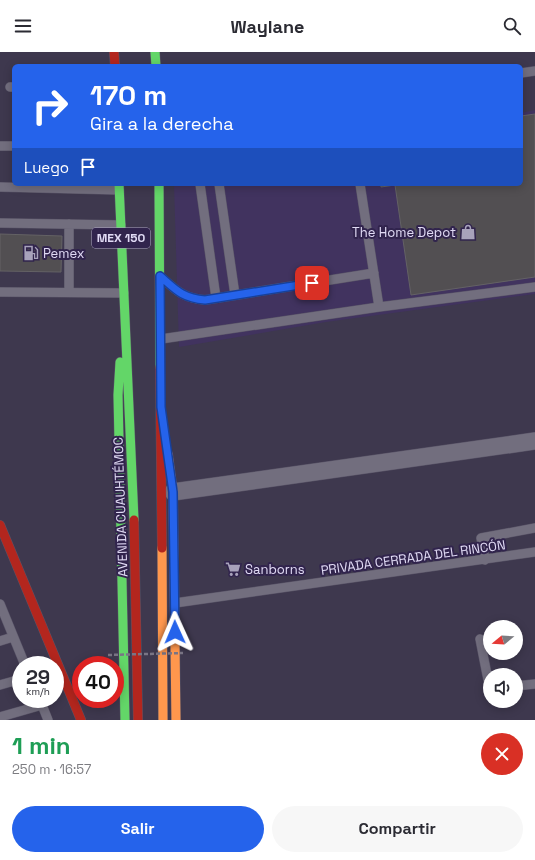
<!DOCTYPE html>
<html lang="es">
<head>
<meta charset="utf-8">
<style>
  :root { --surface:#fff; --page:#f7f7f7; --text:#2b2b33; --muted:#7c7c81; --accent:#2563eb }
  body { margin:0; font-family:"Space Grotesk",sans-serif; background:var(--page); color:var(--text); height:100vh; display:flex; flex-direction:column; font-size:15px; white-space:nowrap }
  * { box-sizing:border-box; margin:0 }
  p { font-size:13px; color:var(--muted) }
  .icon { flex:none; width:22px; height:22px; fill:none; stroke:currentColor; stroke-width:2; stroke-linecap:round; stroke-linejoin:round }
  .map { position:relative; height:668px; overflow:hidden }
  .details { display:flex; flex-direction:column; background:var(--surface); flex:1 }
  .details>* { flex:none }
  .top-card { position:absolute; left:12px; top:12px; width:511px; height:122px; border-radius:6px; box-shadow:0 2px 10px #0003; background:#2563eb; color:#fff; overflow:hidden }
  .needle { width:26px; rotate:252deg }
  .controls { position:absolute; left:483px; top:568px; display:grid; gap:8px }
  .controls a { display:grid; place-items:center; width:40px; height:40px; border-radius:50%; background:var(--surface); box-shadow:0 2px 10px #0003; font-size:20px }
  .speed { position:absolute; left:12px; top:604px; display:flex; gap:8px; font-size:20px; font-weight:700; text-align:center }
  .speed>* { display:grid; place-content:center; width:52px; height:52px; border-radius:50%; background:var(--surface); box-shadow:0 2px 10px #0003; line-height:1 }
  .speed small { font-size:10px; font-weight:400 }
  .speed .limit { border:6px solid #d22; background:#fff; color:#111 }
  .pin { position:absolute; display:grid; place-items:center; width:34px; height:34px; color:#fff; margin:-17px; border-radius:8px; box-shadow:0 2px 6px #0006 }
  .me { position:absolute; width:44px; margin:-22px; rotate:359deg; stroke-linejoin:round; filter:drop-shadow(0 0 3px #0008) }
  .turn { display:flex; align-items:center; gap:14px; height:84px; padding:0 12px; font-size:18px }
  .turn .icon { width:52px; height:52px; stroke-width:2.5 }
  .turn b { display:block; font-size:28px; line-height:34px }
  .then { display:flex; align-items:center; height:38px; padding:0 12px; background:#0003; gap:8px; font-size:15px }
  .round { display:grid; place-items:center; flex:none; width:42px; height:42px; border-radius:21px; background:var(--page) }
  .head { display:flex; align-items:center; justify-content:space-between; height:68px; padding:0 12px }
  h1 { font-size:24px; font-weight:800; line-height:30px; color:#1e9e55 }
  .button { display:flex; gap:8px; margin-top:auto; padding:8px 12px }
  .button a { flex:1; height:46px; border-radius:24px; background:var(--accent); color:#fff; font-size:16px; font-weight:800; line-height:46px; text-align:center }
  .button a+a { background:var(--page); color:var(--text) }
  header { display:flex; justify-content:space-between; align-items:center; height:52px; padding:0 12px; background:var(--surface); font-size:18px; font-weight:800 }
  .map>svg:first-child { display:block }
</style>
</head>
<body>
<header><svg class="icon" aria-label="menu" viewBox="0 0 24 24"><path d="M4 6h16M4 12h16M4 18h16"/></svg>Waylane<svg class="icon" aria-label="search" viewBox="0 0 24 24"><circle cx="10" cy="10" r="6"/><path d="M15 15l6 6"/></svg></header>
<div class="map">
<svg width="535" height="668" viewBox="0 0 535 668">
  <rect width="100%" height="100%" fill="#3e384e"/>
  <path fill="#41335f" d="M535,58V242L326,270L179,295L174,132H521V61Z"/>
  <path fill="#524f52" stroke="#646265" d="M535,62V225L411,243L395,133L381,135V132H521V64Z
    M0,182L62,184L61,220L0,219Z"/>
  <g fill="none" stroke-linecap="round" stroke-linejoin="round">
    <g stroke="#595467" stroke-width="10">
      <path id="lane" d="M521,21L535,19
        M10,35H14
        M0,94H14
        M200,132L216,246
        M219,132L235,243
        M0,135L119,138
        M0,171L121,173
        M69,172V240
        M162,226C178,240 184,246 205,248L374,221
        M0,240L124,241
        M379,255L535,235
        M161,287L379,255L360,132
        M485,508L481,486L535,476
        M175,551L535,500
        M0,552L25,613
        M480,587L490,638
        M0,589L13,585
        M0,633L21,627
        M516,634L535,632
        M40,648L48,668
        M0,665L42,653"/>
    </g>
    <g stroke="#595467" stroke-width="18">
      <path id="street" d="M173,440L535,389"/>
    </g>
    <g stroke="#595467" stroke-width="10">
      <path id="fast" d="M155,0L156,14
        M119,132L134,468
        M159,132L160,315
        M120,310L118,343L125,668"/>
    </g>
    <g stroke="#595467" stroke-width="10">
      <path id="slow" d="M168,402L173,440L176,668
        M162,496L163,668"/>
    </g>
    <g stroke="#595467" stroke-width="10">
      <path id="jam" d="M114,0L115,14
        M160,315L162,496
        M134,468L138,668
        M0,473L81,668"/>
    </g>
    <use href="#lane" stroke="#726e7e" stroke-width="9"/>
    <use href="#street" stroke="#726e7e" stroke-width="17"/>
    <use href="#fast" stroke="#63d668" stroke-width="9"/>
    <use href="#slow" stroke="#ff974d" stroke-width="9"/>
    <use href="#jam" stroke="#b3261e" stroke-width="9"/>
    <path stroke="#7a7585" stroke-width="2.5" stroke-dasharray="4 2" stroke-linecap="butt" d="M108,603L183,601"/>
  </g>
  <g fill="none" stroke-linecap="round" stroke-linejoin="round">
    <g stroke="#184099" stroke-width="10">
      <path id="route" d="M175,580L173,440L161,355L160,224C176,238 182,246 205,248L312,231"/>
    </g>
    <use href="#route" stroke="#2563eb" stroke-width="7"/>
  </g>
  <defs>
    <g id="shop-bare" transform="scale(1.2)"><path d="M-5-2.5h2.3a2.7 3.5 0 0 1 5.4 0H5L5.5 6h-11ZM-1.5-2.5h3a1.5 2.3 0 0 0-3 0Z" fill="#a8a2bb" stroke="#31244d" stroke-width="2.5" paint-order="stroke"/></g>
    <g id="fuel-bare" transform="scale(1.2)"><path d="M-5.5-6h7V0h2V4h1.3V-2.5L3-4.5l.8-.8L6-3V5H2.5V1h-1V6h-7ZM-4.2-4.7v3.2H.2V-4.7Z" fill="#a8a2bb" stroke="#31244d" stroke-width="2.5" paint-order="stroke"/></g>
    <g id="supermarket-bare" transform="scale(1.2)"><path d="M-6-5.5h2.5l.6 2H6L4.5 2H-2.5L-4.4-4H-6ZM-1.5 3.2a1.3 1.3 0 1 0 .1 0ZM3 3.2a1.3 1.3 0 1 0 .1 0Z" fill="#a8a2bb" stroke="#31244d" stroke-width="2.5" paint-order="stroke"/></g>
  </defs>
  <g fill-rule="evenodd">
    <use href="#shop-bare" x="468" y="180"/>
    <use href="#fuel-bare" x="31" y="201"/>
    <use href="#supermarket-bare" x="233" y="517"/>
  </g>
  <g text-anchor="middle" stroke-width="4" stroke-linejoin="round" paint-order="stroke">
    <rect fill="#31244d" stroke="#aca4c3" stroke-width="1" x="92" y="176" width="58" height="20" rx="3"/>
    <g font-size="12" font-weight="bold" fill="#e1dbf5">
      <text x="121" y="190">MEX 150</text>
    </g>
    <g font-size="13" fill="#e1dbf5" stroke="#31244d" text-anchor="start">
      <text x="456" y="185" text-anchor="end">The Home Depot</text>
      <text x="43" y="206">Pemex</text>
      <text x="245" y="522">Sanborns</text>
    </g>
    <g font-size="13" fill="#e1dbf5" stroke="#31244d">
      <text transform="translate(120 455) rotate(-92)" y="5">AVENIDA CUAUHTÉMOC</text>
      <text transform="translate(413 505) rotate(-8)" y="5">PRIVADA CERRADA DEL RINCÓN</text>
    </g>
  </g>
</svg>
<div class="controls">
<a><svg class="needle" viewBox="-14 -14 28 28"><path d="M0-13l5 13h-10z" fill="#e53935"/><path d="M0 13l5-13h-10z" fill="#7c7c81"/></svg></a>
<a><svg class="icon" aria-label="sound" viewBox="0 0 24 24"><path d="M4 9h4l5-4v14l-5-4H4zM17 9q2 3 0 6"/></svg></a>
</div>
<div class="speed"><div>29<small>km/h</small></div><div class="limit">40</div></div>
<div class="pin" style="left:312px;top:231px;background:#d93025"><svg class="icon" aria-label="arrive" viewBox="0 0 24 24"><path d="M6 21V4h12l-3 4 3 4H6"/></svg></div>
<svg class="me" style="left:175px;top:580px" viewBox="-20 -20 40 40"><path d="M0-17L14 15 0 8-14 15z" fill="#2563eb" stroke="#fff" stroke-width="4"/></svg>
<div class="top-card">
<div class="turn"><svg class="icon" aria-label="right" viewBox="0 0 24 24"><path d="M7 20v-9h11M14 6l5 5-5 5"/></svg><div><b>170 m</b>Gira a la derecha</div></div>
<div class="then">Luego<svg class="icon" aria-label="arrive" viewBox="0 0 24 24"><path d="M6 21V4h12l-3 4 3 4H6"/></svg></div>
</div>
</div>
<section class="details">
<div class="head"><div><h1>1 min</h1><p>250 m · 16:57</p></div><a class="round" style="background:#d93025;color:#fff"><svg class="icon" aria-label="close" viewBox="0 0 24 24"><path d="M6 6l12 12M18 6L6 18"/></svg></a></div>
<div class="button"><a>Salir</a><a>Compartir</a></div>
</section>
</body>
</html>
